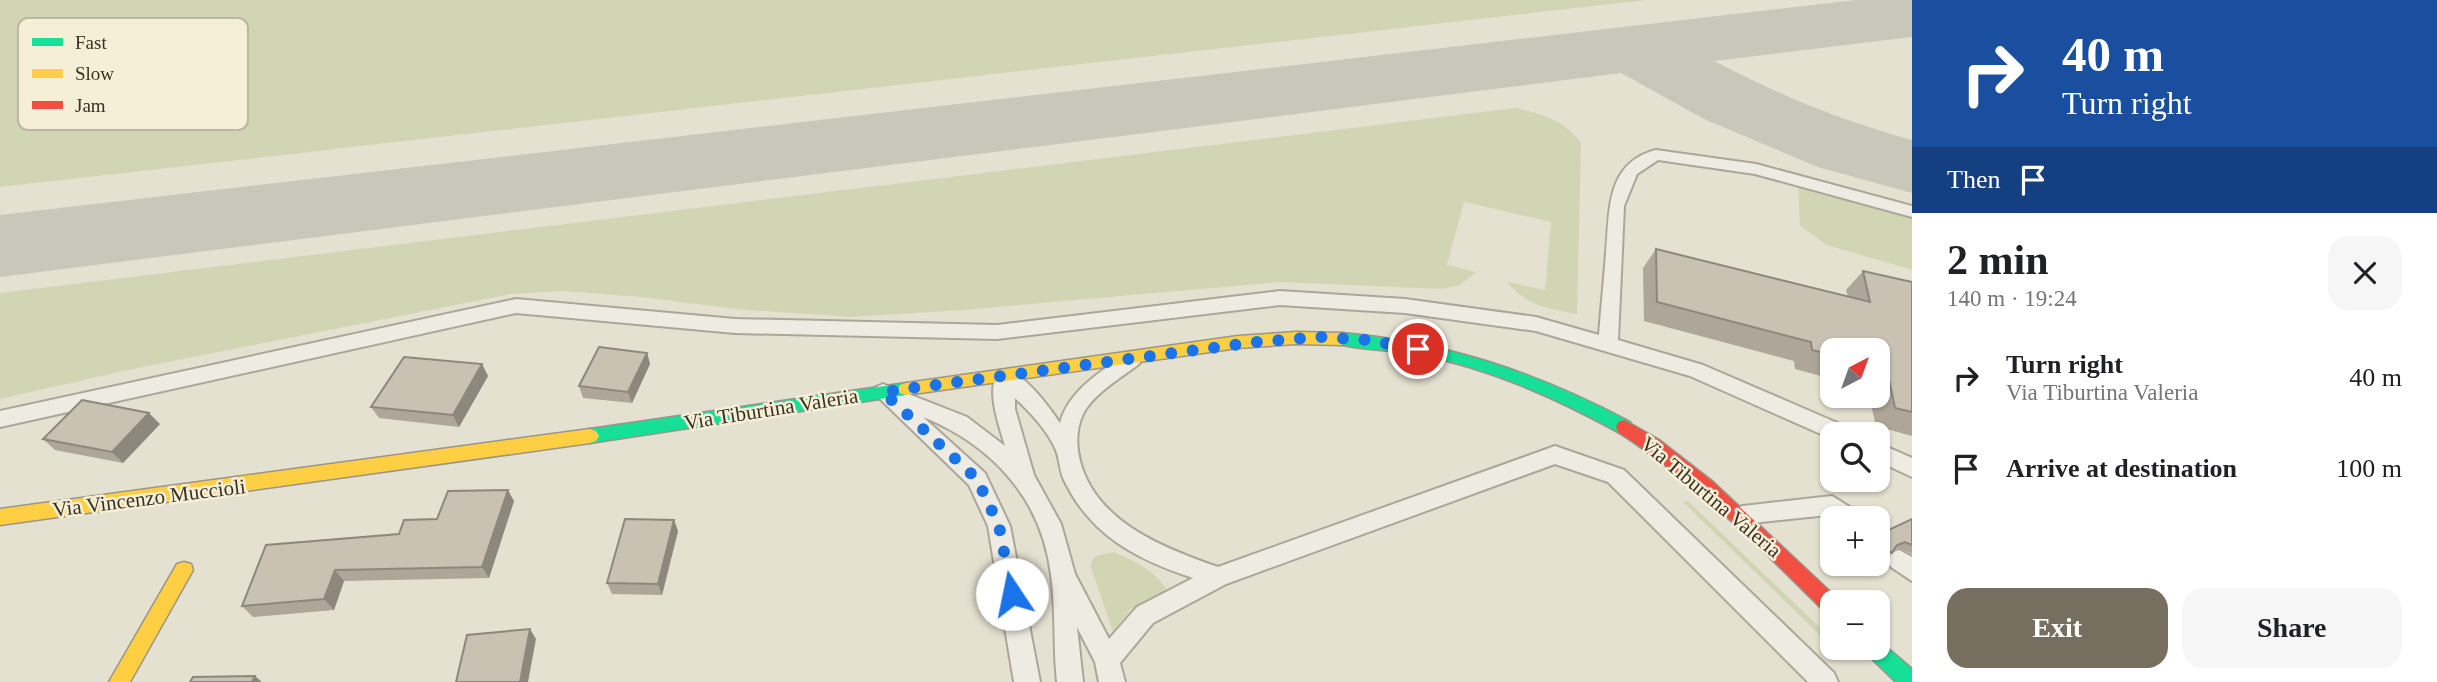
<!DOCTYPE html>
<html lang="en">
<head>
<meta charset="utf-8">
<style>
  :root { --surface:#fff; --page:#f6f6f6; --text:#202124; --muted:#757577; --accent:#766e5f }
  body { margin:0; font-family:"Times New Roman",serif; background:var(--page); color:var(--text); height:100vh; display:flex; flex-direction:column; font-size:26px; white-space:nowrap }
  * { box-sizing:border-box; margin:0 }
  p { font-size:23px; color:var(--muted) }
  .icon { flex:none; width:38px; height:38px; fill:none; stroke:currentColor; stroke-width:2; stroke-linecap:round; stroke-linejoin:round }
  .map { position:relative; flex:1; overflow:hidden }
  .drawer { display:flex; flex-direction:column; background:var(--surface); width:525px }
  .drawer>* { flex:none }
  .banner { background:#1a4fa0; color:#fff; overflow:hidden }
  .needle { width:46px; rotate:41deg }
  .fabs { position:absolute; left:1820px; top:338px; display:grid; gap:14px }
  .fabs a { display:grid; place-items:center; width:70px; height:70px; border-radius:14px; background:var(--surface); box-shadow:0 2px 5px #0004; font-size:35px }
  .pin { position:absolute; display:grid; place-items:center; width:60px; height:60px; color:#fff; margin:-30px; border:4px solid #fff; border-radius:50%; box-shadow:0 2px 7px #0007 }
  .me { position:absolute; width:77px; margin:-38px; rotate:349deg; stroke-linejoin:round; filter:drop-shadow(0 0 5px #0008) }
  .turn { display:flex; align-items:center; gap:24px; height:147px; padding:0 35px; font-size:32px }
  .turn .icon { width:91px; height:91px; stroke-width:2.5 }
  .turn b { display:block; font-size:49px; line-height:60px }
  .then { display:flex; align-items:center; height:66px; padding:0 35px; background:#0003; gap:14px; font-size:26px }
  .round { display:grid; place-items:center; flex:none; width:74px; height:74px; border-radius:21px; background:var(--page) }
  .head { display:flex; align-items:center; justify-content:space-between; height:119px; padding:0 35px }
  h1 { font-size:42px; font-weight:700; line-height:52px }
  .primary-button { display:flex; gap:14px; margin-top:auto; padding:14px 35px }
  .primary-button a { flex:1; height:80px; border-radius:21px; background:var(--accent); color:#fff; font-size:28px; font-weight:700; line-height:80px; text-align:center }
  .primary-button a+a { background:var(--page); color:var(--text) }
  ul { padding:0; list-style:none }
  li { display:flex; align-items:center; gap:21px; height:91px; padding:0 35px }
  li div { flex:1 }
  li b { display:block; font-size:26px }
  li em { font-style:normal }
  main { display:flex; flex:1; min-height:0 }
  .map>svg:first-child { display:block }
</style>
</head>
<body>
<main>
<div class="map">
<svg width="1912" height="682" viewBox="0 0 1912 682">
  <rect width="100%" height="100%" fill="#e5e1d1"/>
  <path fill="#d1d5b4" d="M0,0H1646L0,187Z
    M1515,108C1542,114 1564,120 1581,143L1577,314C1551,309 1523,305 1508,282L1545,290L1551,222L1464,202L1447,265L1476,272L1460,285L1442,289L1280,282L963,310L851,317L736,309L641,297L563,291L511,294L128,370L0,399V293Z
    M1798,184L1912,219V270L1827,245L1800,226Z
    M1688,501L1832,639V647L1683,502Z
    M1114,552C1134,561 1157,571 1167,591L1131,609L1113,632L1090,565L1095,556Z"/>
  <g fill="none" stroke-linecap="round" stroke-linejoin="round">
    <path fill="#c9c6ba" fill-rule="evenodd" d="M1856,0H1912V37L1714,61C1777,94 1844,122 1912,140V193L1818,167L1704,119L1621,73L0,277V215Z"/>
    <g stroke="#aba699" stroke-width="4">
      <path id="lane" d="M1656,150L1756,164L1912,206V217L1755,174L1658,160L1637,174L1624,206L1618,340L1703,365L1849,428L1852,434H1832V439L1690,376L1536,331L1405,313L1280,305L997,339L735,333L516,313L0,427V411L516,299L735,319L997,325L1280,291L1405,299L1536,317L1599,335C1601,308 1604,281 1606,253C1610,212 1605,163 1656,150Z
        M1132,352L1139,354L1142,359L1139,364C1121,378 1094,393 1083,414C1076,429 1076,445 1080,461C1096,522 1163,548 1218,567L1555,446L1624,470L1834,673L1838,682H1808L1608,482L1555,464L1226,584L1153,623L1120,663L1125,682H1099L1095,662L1077,627L1083,682H1057C1053,646 1056,610 1051,575C1042,499 992,445 923,417L985,473L1010,526L1040,682H1014L988,526L969,485L873,392L876,387L883,384L967,417L1005,446C999,424 986,392 998,371C1019,364 1049,407 1060,423C1069,390 1100,373 1125,354ZM1015,398C1029,411 1047,430 1055,448C1060,458 1059,470 1064,480C1091,536 1136,559 1193,578L1137,607L1109,639L1075,574L1061,524L1034,475L1015,409Z
        M1878,443L1912,458V477L1878,461Z
        M1832,496L1856,511L1859,518H1832L1828,515L1743,524L1735,522L1732,515L1735,508L1743,506Z
        M1899,550L1912,557V581L1891,567L1887,560L1891,553Z"/>
    </g>
    <g stroke="#9a958a" stroke-width="3">
      <path id="fast" d="M1342,333C1446,342 1538,373 1630,422L1632,427L1630,432H1618C1554,397 1489,368 1417,354C1391,349 1362,351 1336,343L1334,339Z
        M906,383L912,385L914,389L912,393L906,395L590,443L584,441L581,436L584,431L590,429Z
        M1878,640L1912,669V682H1896L1868,655L1865,648H1878Z"/>
    </g>
    <g stroke="#9a958a" stroke-width="3">
      <path id="slow" d="M1296,332L1342,333L1350,339L1342,345L1296,344L1238,348L906,395L900,393L898,389L900,385L906,383L1238,336Z
        M590,429L596,431L599,436L596,441L590,443L0,525V509Z
        M184,562L191,564L193,570L130,682H109L177,564Z"/>
    </g>
    <g stroke="#9a958a" stroke-width="3">
      <path id="jam" d="M1624,420L1659,440L1713,482L1839,600L1840,602H1832V615L1825,612C1760,547 1696,482 1618,432L1616,427L1618,422Z"/>
    </g>
    <use href="#lane" fill="#eeebe2" fill-rule="evenodd"/>
    <use href="#fast" fill="#16e098" fill-rule="evenodd"/>
    <use href="#slow" fill="#ffcf43" fill-rule="evenodd"/>
    <use href="#jam" fill="#f24e42" fill-rule="evenodd"/>
  </g>
  <path fill="#ada699" d="M1656,249L1848,296L1846,290L1863,271L1912,282V436L1876,426L1869,396H1878V350H1832V379L1795,369L1794,361L1644,321L1643,268Z
    M647,353L650,364L632,403L583,398L579,386Z
    M482,364L488,376L459,427L379,418L371,407Z
    M160,424L123,463L55,450L43,439Z
    M514,501L489,578L344,581L334,610L253,617L242,606L399,534L437,519Z
    M1912,519V554L1898,548L1895,549L1892,553L1885,559L1878,553V535Z
    M674,520L678,531L662,595L612,594L607,583Z"/>
  <path fill="#8d877d" d="M647,353L650,364L632,403L628,392Z
    M482,364L488,376L459,427L453,415Z
    M149,413L160,424L123,463L112,452Z
    M508,490L514,501L489,578L482,567Z
    M674,520L678,531L662,595L658,584Z
    M335,570L344,581L334,610L324,599Z
    M530,629L536,639L528,682H520Z
    M255,676L262,682H252Z"/>
  <path fill="#c9c1b2" stroke="#8d877d" stroke-width="2" d="M1656,249L1870,302L1863,271L1912,282V412L1895,408L1887,370L1878,367V350H1832V355L1812,350L1811,342L1657,302Z
    M599,347L647,353L628,392L579,386Z
    M404,357L482,364L453,415L371,407Z
    M82,400L149,413L112,452L43,439Z
    M508,490L482,567L335,570L324,599L242,606L266,545L399,534L404,520L437,519L448,491Z
    M625,519L674,520L658,584L607,583Z
    M1912,519V545L1905,542L1897,545L1892,553L1878,541V535Z
    M530,629L520,682H456L467,635Z
    M255,676L252,682H190L193,677Z"/>
  <g fill="none" stroke-linecap="round" stroke-linejoin="round">
    <path stroke="#1a73e8" stroke-width="12" stroke-dasharray="0 21.6" d="M1012,594L999,526L977,479L883,392L1256,342L1320,337L1367,340L1418,349"/>
  </g>
  <g text-anchor="middle" stroke-width="5" stroke-linejoin="round" paint-order="stroke">
    <g font-size="21" fill="#3a3021" stroke="#f5efd8">
      <text transform="translate(771 409) rotate(-9)" y="7">Via Tiburtina Valeria</text>
      <text transform="translate(1711 497) rotate(40)" y="7">Via Tiburtina Valeria</text>
      <text transform="translate(149 498) rotate(-7)" y="7">Via Vincenzo Muccioli</text>
    </g>
  </g>
  <rect x="18" y="18" width="230" height="112" rx="10" fill="#f5efd8" stroke="#bdb6a1" stroke-width="2"/>
  <rect x="32" y="38" width="31" height="8" fill="#16e098"/>
  <rect x="32" y="69" width="31" height="9" fill="#ffcf43"/>
  <rect x="32" y="101" width="31" height="8" fill="#f24e42"/>
  <g font-size="19" fill="#3a3021">
    <text x="75" y="49">Fast</text>
    <text x="75" y="80">Slow</text>
    <text x="75" y="112">Jam</text>
  </g>
</svg>
<div class="fabs">
<a><svg class="needle" viewBox="-14 -14 28 28"><path d="M0-13l5 13h-10z" fill="#e53935"/><path d="M0 13l5-13h-10z" fill="#757577"/></svg></a>
<a><svg class="icon" aria-label="search" viewBox="0 0 24 24"><circle cx="10" cy="10" r="6"/><path d="M15 15l6 6"/></svg></a>
<a>+</a>
<a>−</a>
</div>
<div class="pin" style="left:1418px;top:349px;background:#d93025"><svg class="icon" aria-label="arrive" viewBox="0 0 24 24"><path d="M6 21V4h12l-3 4 3 4H6"/></svg></div>
<svg class="me" style="left:1012px;top:594px" viewBox="-20 -20 40 40"><circle r="19" fill="#fff"/><path d="M0-13L10 11 0 6-10 11z" fill="#1a73e8"/></svg>
</div>
<section class="drawer">
<div class="banner">
<div class="turn"><svg class="icon" aria-label="right" viewBox="0 0 24 24"><path d="M7 20v-9h11M14 6l5 5-5 5"/></svg><div><b>40 m</b>Turn right</div></div>
<div class="then">Then<svg class="icon" aria-label="arrive" viewBox="0 0 24 24"><path d="M6 21V4h12l-3 4 3 4H6"/></svg></div>
</div>
<div class="head"><div><h1>2 min</h1><p>140 m · 19:24</p></div><a class="round"><svg class="icon" aria-label="close" viewBox="0 0 24 24"><path d="M6 6l12 12M18 6L6 18"/></svg></a></div>
<ul>
<li><svg class="icon" aria-label="right" viewBox="0 0 24 24"><path d="M7 20v-9h11M14 6l5 5-5 5"/></svg><div><b>Turn right</b><p>Via Tiburtina Valeria</p></div><em>40 m</em></li>
<li><svg class="icon" aria-label="arrive" viewBox="0 0 24 24"><path d="M6 21V4h12l-3 4 3 4H6"/></svg><div><b>Arrive at destination</b></div><em>100 m</em></li>
</ul>
<div class="primary-button"><a>Exit</a><a>Share</a></div>
</section>
</main>
</body>
</html>
